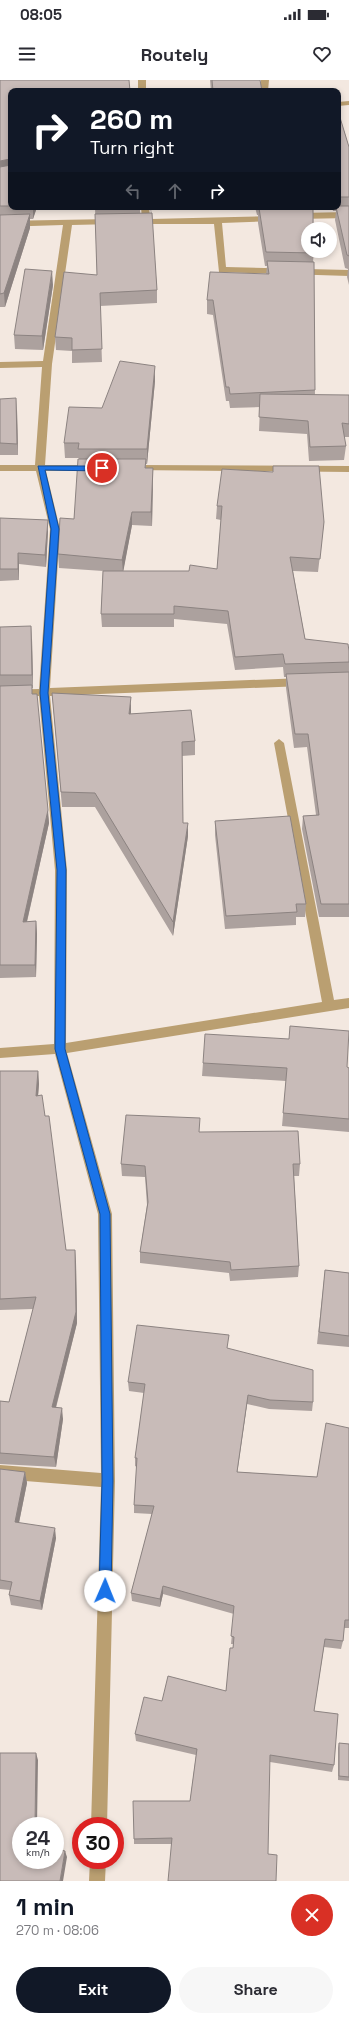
<!DOCTYPE html>
<html lang="en">
<head>
<meta charset="utf-8">
<style>
  :root { --surface:#fff; --page:#f7f7f7; --text:#2b2b33; --muted:#7c7c81; --accent:#111827 }
  body { margin:0; font-family:"Space Grotesk",sans-serif; background:var(--page); color:var(--text); height:100vh; display:flex; flex-direction:column; font-size:15px; white-space:nowrap }
  * { box-sizing:border-box; margin:0 }
  p { font-size:13px; color:var(--muted) }
  .icon { flex:none; width:22px; height:22px; fill:none; stroke:currentColor; stroke-width:2; stroke-linecap:round; stroke-linejoin:round }
  .map { position:relative; height:1801px; overflow:hidden }
  .panel { display:flex; flex-direction:column; background:var(--surface); flex:1 }
  .panel>* { flex:none }
  .hud { position:absolute; left:8px; top:8px; width:333px; height:122px; border-radius:8px; box-shadow:0 2px 6px #0003; background:#111827; color:#fff; overflow:hidden }
  .controls { position:absolute; left:301px; top:142px; display:grid; gap:8px }
  .controls a { display:grid; place-items:center; width:36px; height:36px; border-radius:50%; background:var(--surface); box-shadow:0 2px 6px #0003; font-size:20px }
  .speed { position:absolute; left:12px; top:1737px; display:flex; gap:8px; font-size:20px; font-weight:700; text-align:center }
  .speed>* { display:grid; place-content:center; width:52px; height:52px; border-radius:50%; background:var(--surface); box-shadow:0 2px 6px #0003; line-height:1 }
  .speed small { font-size:10px; font-weight:400 }
  .speed .limit { border:6px solid #d22; background:#fff; color:#111 }
  .pin { position:absolute; display:grid; place-items:center; width:34px; height:34px; color:#fff; margin:-17px; border:2px solid #fff; border-radius:50%; box-shadow:0 1px 4px #0007 }
  .me { position:absolute; width:44px; margin:-22px; rotate:1deg; stroke-linejoin:round; filter:drop-shadow(0 0 3px #0008) }
  .turn { display:flex; align-items:center; gap:14px; height:84px; padding:0 16px; font-size:18px }
  .turn .icon { width:52px; height:52px; stroke-width:2.5 }
  .turn b { display:block; font-size:28px; line-height:34px }
  .lanes { display:flex; align-items:center; height:38px; padding:0 16px; background:#0003; justify-content:center; gap:20px; direction:ltr }
  .lanes .off { opacity:.35 }
  .round { display:grid; place-items:center; flex:none; width:42px; height:42px; border-radius:21px; background:var(--page) }
  .headline { display:flex; align-items:center; justify-content:space-between; height:68px; padding:0 16px }
  h1 { font-size:24px; font-weight:800; line-height:30px; color:var(--accent) }
  .button { display:flex; gap:8px; margin-top:auto; padding:8px 16px }
  .button a { flex:1; height:46px; border-radius:24px; background:var(--accent); color:#fff; font-size:16px; font-weight:800; line-height:46px; text-align:center }
  .button a+a { background:var(--page); color:var(--text) }
  .status { display:flex; justify-content:space-between; align-items:center; height:28px; padding:0 20px; background:var(--surface); direction:ltr }
  .status svg { height:11px; fill:currentColor }
  header { display:flex; justify-content:space-between; align-items:center; height:52px; padding:0 16px; background:var(--surface); font-size:18px; font-weight:800 }
  .map>svg:first-child { display:block }
</style>
</head>
<body>
<div class="status"><b>08:05</b><svg viewBox="0 0 49 12"><path d="M0 12V9h3v3zM5 12V6h3v6zM10 12V3h3v9zM15 12V0h3v12zM26 1h20v11H26zM47 4h2v5h-2z"/></svg></div>
<header><svg class="icon" aria-label="menu" viewBox="0 0 24 24"><path d="M4 6h16M4 12h16M4 18h16"/></svg>Routely<svg class="icon" aria-label="heart" viewBox="0 0 24 24"><path d="M12 20l-8-8c-3-5 5-10 8-4 3-6 11-1 8 4z"/></svg></header>
<div class="map">
<svg width="349" height="1801" viewBox="0 0 349 1801">
  <rect width="100%" height="100%" fill="#f3e8e0"/>
  <g fill="none" stroke-linecap="round" stroke-linejoin="round">
    <path fill="#ba9f71" fill-rule="evenodd" d="M138,0H146V11H138Z
      M261,0H269L268,11H260Z
      M349,21V25L338,26V22Z
      M141,127H149L150,139L277,136V140L274,141L222,143L226,187L349,190V196L219,192L214,144H133V140L142,139Z
      M349,132V138L298,139L294,136L298,133Z
      M112,139L116,142L115,144L72,145L52,284L45,385H94L99,388L94,391H46L60,449L50,608L303,598L308,602L303,606L50,616L67,790L66,963L322,922L274,663L279,659L284,663L334,920L349,918V928L67,973L112,1134L115,1401L107,1746H91L101,1407L0,1399V1385L101,1393L98,1134L55,974L0,978V968L54,964L55,790L39,616L0,618V610L39,609L50,449L36,391H0V385H35L42,287L0,288V282L43,281L63,145L0,147V141Z
      M136,385L349,386V392L133,390V386Z
      M90,1780H106L105,1801H89Z"/>
  </g>
  <path fill="#aca19e" d="M0,0L11,11V127H37L33,139H30V148L5,227H0Z
    M210,0H260L262,11H211Z
    M338,31L349,67V205L347,197L348,189L345,188L335,140L336,131H333L332,127H338Z
    M95,127H140V134L151,133L150,127H313L314,171L313,182L315,315H349V357H344L346,366L344,380L309,381L307,354L259,351L260,327L230,328L229,321H226L213,235L207,234V220L266,194L267,186H265L258,143V135H257L255,127H151L157,210V223L100,226L102,282L72,283V271L56,270L55,257L97,195Z
    M53,205L43,270L15,269L14,255Z
    M155,301L147,384H146V388H153L152,446L132,445L123,491H189L217,489L221,440L216,439L217,426L273,392V386L324,442L318,492L293,491L305,559L349,571V837H319L302,749L303,736L316,735L307,667L294,668L286,608V597H284L283,587L235,590L227,544L174,539V547H102L101,534L103,491L59,488L58,474L74,439L79,379V378H65L64,363L102,328Z
    M0,319L17,330L18,375H0Z
    M0,438L48,451L46,487L19,484V500L0,501Z
    M0,547L32,559L33,608H32V614L49,743L27,842L36,841L37,854L36,897L0,898Z
    M52,613L131,632V634L195,661V675L182,676L183,743L188,756L173,856L95,727H62Z
    M215,741L306,824L305,837H296V845L225,849L215,755Z
    M203,983L349,988V1052L282,1046L286,1001L202,996Z
    M0,991H38L39,1004L38,1015L45,1036L66,1170L76,1182L77,1243L56,1328L63,1339L56,1387L0,1384V1321L9,1322L33,1229L0,1230Z
    M199,1052L300,1084L299,1096H294L299,1186L298,1197L230,1201L229,1193L140,1183V1172L147,1125L145,1097L122,1096L121,1084Z
    M325,1190L349,1193V1267L317,1264Z
    M228,1269L313,1322L312,1331L269,1329L247,1324L237,1392L317,1397L349,1348V1548H344L343,1561L341,1569L324,1567L314,1631L334,1685L332,1692L270,1682L171,1764H134V1759L190,1721L196,1675L136,1661L135,1654L162,1621L226,1611L233,1568V1564H231L234,1534L163,1514L160,1527L132,1521L131,1513L152,1434L134,1433V1425L137,1387L135,1386V1378L144,1313L129,1311L128,1302Z
    M0,1389L25,1392L27,1403L19,1443L56,1458L42,1530L11,1525L9,1515L10,1510L0,1509Z
    M339,1663L349,1664V1701L338,1700V1668Z"/>
  <path fill="#8c8381" d="M10,79L11,93L0,95V81Z
    M33,127H37L33,139Z
    M30,134V148L5,227L4,213Z
    M52,191L53,205L43,270L42,256Z
    M155,286V301L147,384V369Z
    M16,318L17,330L18,375L17,364Z
    M153,388V402L152,446L151,432Z
    M132,432V445L123,493L122,480Z
    M48,440V451L46,487L45,475Z
    M18,473L19,484V500L18,489Z
    M31,546L32,559L33,608L32,595Z
    M131,617V632L129,648V634Z
    M48,730L49,743L24,854L23,842Z
    M188,743V756L173,856V842Z
    M36,841L37,854L36,897L35,885Z
    M38,991L39,1004L37,1029L36,1016Z
    M75,1170L76,1182L77,1243L53,1338L52,1327Z
    M248,1315L247,1324L236,1401L237,1392Z
    M62,1328L63,1339L56,1387L54,1377Z
    M25,1392L27,1403L17,1452L15,1442Z
    M55,1448L56,1458L42,1530L40,1521Z
    M163,1506V1514L160,1527V1519Z
    M36,1673L38,1680L37,1746H35Z
    M65,1771L67,1777L63,1801H60Z"/>
  <path fill="#c8bbb8" stroke="#8c8381" d="M0,0H129L130,11H11V85L10,79L0,81Z
    M212,0H260L262,11H213Z
    M338,31L349,67V117H338Z
    M11,85V126H0V87Z
    M338,126H349V176L347,175L336,127H338Z
    M295,127H313V149H308V171H314V173L266,172L259,128Z
    M152,133L157,210L100,213L102,269L72,270V258L55,257L64,192L97,195L95,134Z
    M30,134L4,213L0,214V135Z
    M267,181L314,182L315,310L230,314L229,307H226L213,220H207L210,192L269,194Z
    M25,189L52,191L42,256L14,255Z
    M120,281L155,286L147,369H78L79,363H64L69,327L102,328Z
    M260,314L349,315V344L342,343L346,366L310,367L308,341L259,337Z
    M16,318L17,364L0,363V319Z
    M78,379H146L145,388H153L151,432H132L122,480L58,474L60,438L74,439Z
    M273,386H319L324,442L320,479L290,477L305,559L348,564L349,571V582L285,584L283,574L235,577L228,531L174,526V534H101L103,491H189L190,485L217,489L222,426H217L222,389L273,392Z
    M0,438L48,440L45,475L18,473V489H0Z
    M31,546L32,595H0V547Z
    M349,592V824H321L303,736L319,735L308,654H295L286,594Z
    M32,605V614H37L48,730L23,842L36,841L35,885H0V606Z
    M52,613L131,617L129,634L191,630L195,661L182,662L183,743H188L173,842L95,713L61,712Z
    M290,736L306,824H296L297,832L226,836L215,741Z
    M290,946L349,951L347,987L349,988V1039L283,1033L287,988L203,983L205,954L289,959Z
    M0,991H38L36,1016L42,1015L45,1036H49L66,1170H75L76,1232L52,1327L62,1328L54,1377L0,1373V1321L9,1322L36,1217L0,1219Z
    M126,1035L200,1038L199,1052L298,1051L300,1084H293L299,1186L231,1190L230,1182L140,1172L148,1122L145,1086L121,1084Z
    M325,1190L349,1193V1256L319,1252Z
    M137,1245L229,1255L227,1268L313,1290V1322L270,1320L248,1315L237,1392L317,1397L326,1343L349,1348V1540H345L343,1561L325,1559L314,1631L338,1634L334,1685L270,1675L268,1774L277,1775L276,1801H168L172,1758L134,1759L133,1721H190L197,1669L135,1654L144,1617L162,1621L168,1596L226,1611L230,1568H233L234,1557L231,1556L234,1526L163,1506L160,1519L131,1513L154,1426L134,1425L137,1378H135L145,1304L128,1302Z
    M0,1389L25,1392L15,1442L55,1448L40,1521L9,1515L12,1502L0,1500Z
    M339,1663L349,1664V1697L339,1696Z
    M0,1673H36L35,1746H21V1780H55V1769L65,1771L60,1801H0Z"/>
  <path fill="#1a73e8" stroke="#114b97" d="M38,386H102L106,388L102,391L45,390L59,449L48,613L66,790L65,969L110,1134L113,1401L111,1511L109,1515L105,1516L101,1515L99,1511L102,1401L100,1134L55,969L57,790L40,613L51,449Z"/>
</svg>
<div class="controls">
<a><svg class="icon" aria-label="sound" viewBox="0 0 24 24"><path d="M4 9h4l5-4v14l-5-4H4zM17 9q2 3 0 6"/></svg></a>
</div>
<div class="speed"><div>24<small>km/h</small></div><div class="limit">30</div></div>
<div class="pin" style="left:102px;top:388px;background:#d93025"><svg class="icon" aria-label="arrive" viewBox="0 0 24 24"><path d="M6 21V4h12l-3 4 3 4H6"/></svg></div>
<svg class="me" style="left:105px;top:1511px" viewBox="-20 -20 40 40"><circle r="19" fill="#fff"/><path d="M0-13L10 11 0 6-10 11z" fill="#1a73e8"/></svg>
<div class="hud">
<div class="turn"><svg class="icon" aria-label="right" viewBox="0 0 24 24"><path d="M7 20v-9h11M14 6l5 5-5 5"/></svg><div><b>260 m</b>Turn right</div></div>
<div class="lanes"><svg class="icon off" aria-label="left" viewBox="0 0 24 24"><path d="M17 20v-9H6M10 6l-5 5 5 5"/></svg><svg class="icon off" aria-label="ahead" viewBox="0 0 24 24"><path d="M12 20V5M6 11l6-6 6 6"/></svg><svg class="icon" aria-label="right" viewBox="0 0 24 24"><path d="M7 20v-9h11M14 6l5 5-5 5"/></svg></div>
</div>
</div>
<section class="panel">
<div class="headline"><div><h1>1 min</h1><p>270 m · 08:06</p></div><a class="round" style="background:#d93025;color:#fff"><svg class="icon" aria-label="close" viewBox="0 0 24 24"><path d="M6 6l12 12M18 6L6 18"/></svg></a></div>
<div class="button"><a>Exit</a><a>Share</a></div>
</section>
</body>
</html>
